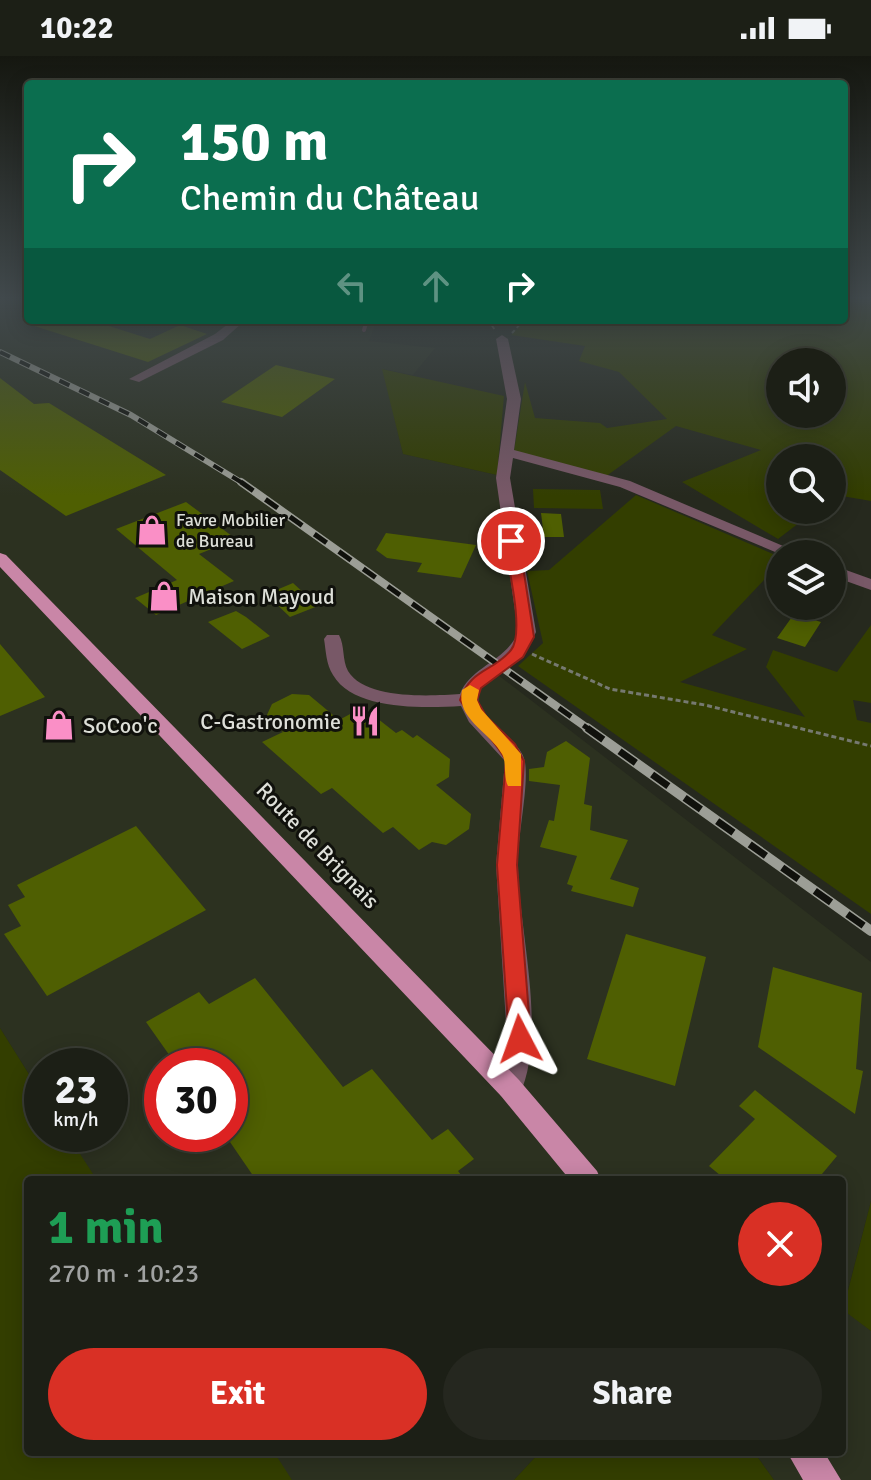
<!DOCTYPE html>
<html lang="en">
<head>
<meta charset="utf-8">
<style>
  :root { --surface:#1c1f16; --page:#25271f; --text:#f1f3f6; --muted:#a0a2a1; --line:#3a3d35; --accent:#d93025 }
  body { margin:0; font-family:Signika,sans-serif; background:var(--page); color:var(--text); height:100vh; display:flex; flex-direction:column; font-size:30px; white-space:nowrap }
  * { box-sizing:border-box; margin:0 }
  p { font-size:26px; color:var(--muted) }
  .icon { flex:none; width:44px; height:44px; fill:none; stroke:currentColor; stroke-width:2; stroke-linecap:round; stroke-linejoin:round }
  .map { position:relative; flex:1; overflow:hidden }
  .sheet { position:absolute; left:24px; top:1120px; width:822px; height:280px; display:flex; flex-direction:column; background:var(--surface); border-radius:8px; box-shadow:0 4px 20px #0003,0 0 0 2px var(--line) }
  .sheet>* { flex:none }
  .top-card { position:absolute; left:24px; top:24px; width:824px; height:244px; border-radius:8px; box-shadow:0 4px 20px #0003,0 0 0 2px var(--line); background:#0b6e4f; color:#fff; overflow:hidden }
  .fabs { position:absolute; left:766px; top:292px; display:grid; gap:16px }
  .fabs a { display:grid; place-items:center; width:80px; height:80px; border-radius:50%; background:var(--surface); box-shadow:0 4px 20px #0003,0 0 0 2px var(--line); font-size:40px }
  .speed { position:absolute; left:24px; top:992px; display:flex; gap:16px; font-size:40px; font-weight:700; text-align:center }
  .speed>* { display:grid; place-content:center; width:104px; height:104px; border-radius:50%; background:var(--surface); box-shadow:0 4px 20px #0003,0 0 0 2px var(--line); line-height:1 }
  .speed small { font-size:20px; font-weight:400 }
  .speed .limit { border:12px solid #d22; background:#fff; color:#111 }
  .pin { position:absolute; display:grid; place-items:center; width:68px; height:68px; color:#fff; margin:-34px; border:4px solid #fff; border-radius:50%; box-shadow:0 2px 8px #0007 }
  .me { position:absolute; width:88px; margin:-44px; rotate:356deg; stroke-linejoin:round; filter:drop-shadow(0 0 6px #0008) }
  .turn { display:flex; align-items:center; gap:28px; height:168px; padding:0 24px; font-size:36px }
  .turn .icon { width:104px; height:104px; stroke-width:2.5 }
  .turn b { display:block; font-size:56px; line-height:68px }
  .lanes { display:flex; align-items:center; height:76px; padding:0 24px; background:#0003; justify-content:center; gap:40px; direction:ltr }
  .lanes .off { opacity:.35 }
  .round { display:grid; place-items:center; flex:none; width:84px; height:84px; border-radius:42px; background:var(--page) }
  .overview { display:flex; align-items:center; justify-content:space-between; height:136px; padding:0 24px }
  h1 { font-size:48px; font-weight:800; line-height:60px; color:#1e9e55 }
  .action { display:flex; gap:16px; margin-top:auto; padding:16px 24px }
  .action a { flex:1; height:92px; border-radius:48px; background:var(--accent); color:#fff; font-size:32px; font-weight:800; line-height:92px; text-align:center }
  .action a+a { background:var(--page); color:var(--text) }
  .status { display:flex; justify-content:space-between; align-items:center; height:56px; padding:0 40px; background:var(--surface); direction:ltr }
  .status svg { height:22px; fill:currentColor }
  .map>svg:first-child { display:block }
</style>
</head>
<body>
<div class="status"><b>10:22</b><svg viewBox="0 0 49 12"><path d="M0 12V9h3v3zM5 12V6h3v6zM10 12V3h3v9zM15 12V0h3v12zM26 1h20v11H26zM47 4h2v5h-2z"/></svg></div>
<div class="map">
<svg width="871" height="1424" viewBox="0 0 871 1424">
  <rect width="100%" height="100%" fill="#26291e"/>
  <path fill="#2c3120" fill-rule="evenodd" d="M0,241H28V264H377L369,285L435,292L413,319L383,313L403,398L497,419L521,579L489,612L871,906V1145L843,1253L871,1275V1424H774L754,1396H842V1124H28V1396H540L514,1424H0V1108L42,1078H110V1010H42V1039L0,972ZM162,1010H230V1078H162Z"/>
  <path fill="#333e00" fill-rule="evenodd" d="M844,241H871V445L836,439L832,442V402H780V454H816L778,483L682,426L761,394L676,370L605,421L514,395L525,326L535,362L600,367L607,372L667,363L619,316L579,305L585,290L511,279L526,264H844ZM780,306H832V358H780Z
    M382,313L504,340L497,419L403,398Z
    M533,433L600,434L603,453L534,452Z
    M636,439L780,501V507L712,579L747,593L680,626L805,661L766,611L773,594L837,616L871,569V647L853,644L857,664L871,667V858L518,610L543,587L527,515L549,514Z
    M0,972L42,1039V1078H67L97,1124H28V1396H274L292,1424H0Z
    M871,1145V1275L843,1254Z
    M540,1396H754L774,1424H514Z"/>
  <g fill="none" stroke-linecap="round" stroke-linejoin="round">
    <path stroke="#90486e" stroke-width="4" d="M364,274L367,264"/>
  </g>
  <path fill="#4f5f02" d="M26,264H90L150,283L180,269L207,278L148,306L25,267Z
    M276,309L335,323L282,361L221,346Z
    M0,322L34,348L49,347L166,419L66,460L0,414Z
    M186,446L236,483L199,498L234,525L156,559L135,542L177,524L116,473Z
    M541,457L561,458L564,481H544Z
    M386,477L476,489L461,522L417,516L422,507L387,502L376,494Z
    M293,527L318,550L290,561L270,542L278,539L274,535Z
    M236,555L246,561L270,580L242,593L208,566Z
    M794,558L821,566L805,591L777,582Z
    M0,588L45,641L0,660Z
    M292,638L309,639L339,664L352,657L373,659L396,677L402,674L413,682L417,679L450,703L449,721L436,729L471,758L469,773L446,789L432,786L419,794L393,771L383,777L332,732L321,738L262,686L283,676L266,661L272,648Z
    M566,685L590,702L584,748L592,750L590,774L628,784L610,823L639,832L633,851L571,835L573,830L567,828L577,800L540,791L549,764L554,765L560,729L529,725V713L544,711L547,696Z
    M136,770L206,854L47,940L4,878L21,870L8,849L25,841L17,829Z
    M626,878L706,901L675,1030L587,1003Z
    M773,911L862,937L856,1013L863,1015L855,1058L758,991Z
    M255,922L343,1031L372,1013L432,1084L448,1073L474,1103L458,1115L465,1124H256L230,1086V1010H177L146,966L199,936L209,948Z
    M755,1034L837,1100L817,1124H726L709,1110L755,1063L739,1050Z"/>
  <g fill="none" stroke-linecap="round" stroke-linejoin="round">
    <path stroke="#767970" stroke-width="2" stroke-dasharray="4 3" stroke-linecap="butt" d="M488,264L495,274
      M512,277L524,264"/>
    <path stroke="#767970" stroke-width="3" stroke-dasharray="5 3" stroke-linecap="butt" d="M532,598L610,633L705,649L871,690"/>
    <path fill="#785867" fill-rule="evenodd" d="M222,264L242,267L223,284L139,326L129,323L215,278L228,268Z
      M502,279L508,283L521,343L514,394L630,425L802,498H780L620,431L513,402L510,422L536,576C524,606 483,621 479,637C472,667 520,679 525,706C529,732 517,781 518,810C519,878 548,978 519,1040L510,1044L501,1040L497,1032L507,983L496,809L505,705L469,666L461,650C425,652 354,655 333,619C326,608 326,595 324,583L327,579H339C345,590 342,604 348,615C365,644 431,640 460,638C471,610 507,605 518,576L496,422L507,343L496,283Z
      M832,509L871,523V534L832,520Z"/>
    <path fill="#c986a7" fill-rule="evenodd" d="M0,497L6,499L519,1024L597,1115L601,1124H570L501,1040L0,511Z
      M787,1396H824L841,1424H803Z"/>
    <g stroke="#9c9e96" stroke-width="6">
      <path id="rail-far2" d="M0,296L131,359L244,428"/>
    </g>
    <g stroke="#9c9e96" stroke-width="8">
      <path id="rail-far1" d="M241,426L590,674"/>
    </g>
    <g stroke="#9c9e96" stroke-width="10">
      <path id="rail" d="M587,672L871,875"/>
    </g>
    <use href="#rail-far2" stroke="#10110c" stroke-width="4" stroke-dasharray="11" stroke-linecap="butt"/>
    <use href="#rail-far1" stroke="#10110c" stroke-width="5" stroke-dasharray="15" stroke-linecap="butt"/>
    <use href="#rail" stroke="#10110c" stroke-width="7" stroke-dasharray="20" stroke-linecap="butt"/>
  </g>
  <linearGradient id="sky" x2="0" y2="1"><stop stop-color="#151710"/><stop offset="0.55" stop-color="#41494c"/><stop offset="1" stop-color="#41494c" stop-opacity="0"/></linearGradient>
  <rect width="871" height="440" fill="url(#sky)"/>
  <path fill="#d93025" stroke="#8d1f18" stroke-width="2" d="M511,481L519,485L534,581L523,601L481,632L477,644L486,660L515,688L524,705L517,809L531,983L528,990L520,993L512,990L509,983L497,809L506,705C495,683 473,666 460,644C470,613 493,616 511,594C525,577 508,509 504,485Z"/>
  <path fill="#f59e0b" d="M470,629L479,634L477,644L481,653L521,698V730H508C503,720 507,707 502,698C490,676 456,663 462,634Z"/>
  <defs>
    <g id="shop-bare" transform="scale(2.4)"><path d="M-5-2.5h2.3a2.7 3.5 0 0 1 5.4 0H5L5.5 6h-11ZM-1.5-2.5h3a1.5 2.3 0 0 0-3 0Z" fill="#fa8fc6" stroke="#10110c" stroke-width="2.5" paint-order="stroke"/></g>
    <g id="restaurant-bare" transform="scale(2.4)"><path d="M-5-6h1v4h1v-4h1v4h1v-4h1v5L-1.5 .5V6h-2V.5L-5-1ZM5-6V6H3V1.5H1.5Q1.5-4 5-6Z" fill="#fa8fc6" stroke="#10110c" stroke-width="2.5" paint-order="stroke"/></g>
  </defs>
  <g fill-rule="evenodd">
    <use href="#shop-bare" x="152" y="474"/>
    <use href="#shop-bare" x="164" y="540"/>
    <use href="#restaurant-bare" x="365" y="665"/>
    <use href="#shop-bare" x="59" y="669"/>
  </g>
  <g text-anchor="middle" stroke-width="6" stroke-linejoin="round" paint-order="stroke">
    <g font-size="18" fill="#dddfd8" stroke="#10110c" text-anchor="start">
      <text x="176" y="470">Favre Mobilier<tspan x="176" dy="21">de Bureau</tspan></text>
    </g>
    <g font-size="22" fill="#dddfd8" stroke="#10110c" text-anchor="start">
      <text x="188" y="548">Maison Mayoud</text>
      <text x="341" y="673" text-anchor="end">C-Gastronomie</text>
      <text x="83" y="677">SoCoo'c</text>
    </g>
    <g font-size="22" fill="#dddfd8" stroke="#10110c">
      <text transform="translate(318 789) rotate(46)" y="8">Route de Brignais</text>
    </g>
  </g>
</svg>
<div class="fabs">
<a><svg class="icon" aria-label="sound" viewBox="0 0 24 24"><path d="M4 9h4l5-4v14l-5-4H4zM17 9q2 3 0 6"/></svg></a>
<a><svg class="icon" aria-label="search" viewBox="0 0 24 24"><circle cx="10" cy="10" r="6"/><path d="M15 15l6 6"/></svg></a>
<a><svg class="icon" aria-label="layers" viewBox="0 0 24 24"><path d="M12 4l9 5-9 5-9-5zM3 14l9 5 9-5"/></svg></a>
</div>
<div class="speed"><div>23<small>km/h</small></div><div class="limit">30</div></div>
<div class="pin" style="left:511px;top:485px;background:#d93025"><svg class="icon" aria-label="arrive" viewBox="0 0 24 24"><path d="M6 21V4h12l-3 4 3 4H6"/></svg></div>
<svg class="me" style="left:520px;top:983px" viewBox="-20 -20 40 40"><path d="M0-17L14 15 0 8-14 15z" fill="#d93025" stroke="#fff" stroke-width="4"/></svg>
<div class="top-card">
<div class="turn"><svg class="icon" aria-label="right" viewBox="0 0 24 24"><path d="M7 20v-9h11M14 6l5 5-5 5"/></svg><div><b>150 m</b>Chemin du Château</div></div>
<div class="lanes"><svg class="icon off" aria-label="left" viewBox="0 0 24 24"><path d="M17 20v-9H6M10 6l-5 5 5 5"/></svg><svg class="icon off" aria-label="ahead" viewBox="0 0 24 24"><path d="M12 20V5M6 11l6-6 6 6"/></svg><svg class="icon" aria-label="right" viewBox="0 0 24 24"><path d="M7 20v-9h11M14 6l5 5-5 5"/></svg></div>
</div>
<section class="sheet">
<div class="overview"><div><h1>1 min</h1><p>270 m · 10:23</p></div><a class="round" style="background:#d93025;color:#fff"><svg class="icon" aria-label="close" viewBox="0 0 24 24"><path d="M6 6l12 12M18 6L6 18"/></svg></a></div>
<div class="action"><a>Exit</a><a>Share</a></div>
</section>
</div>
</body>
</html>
